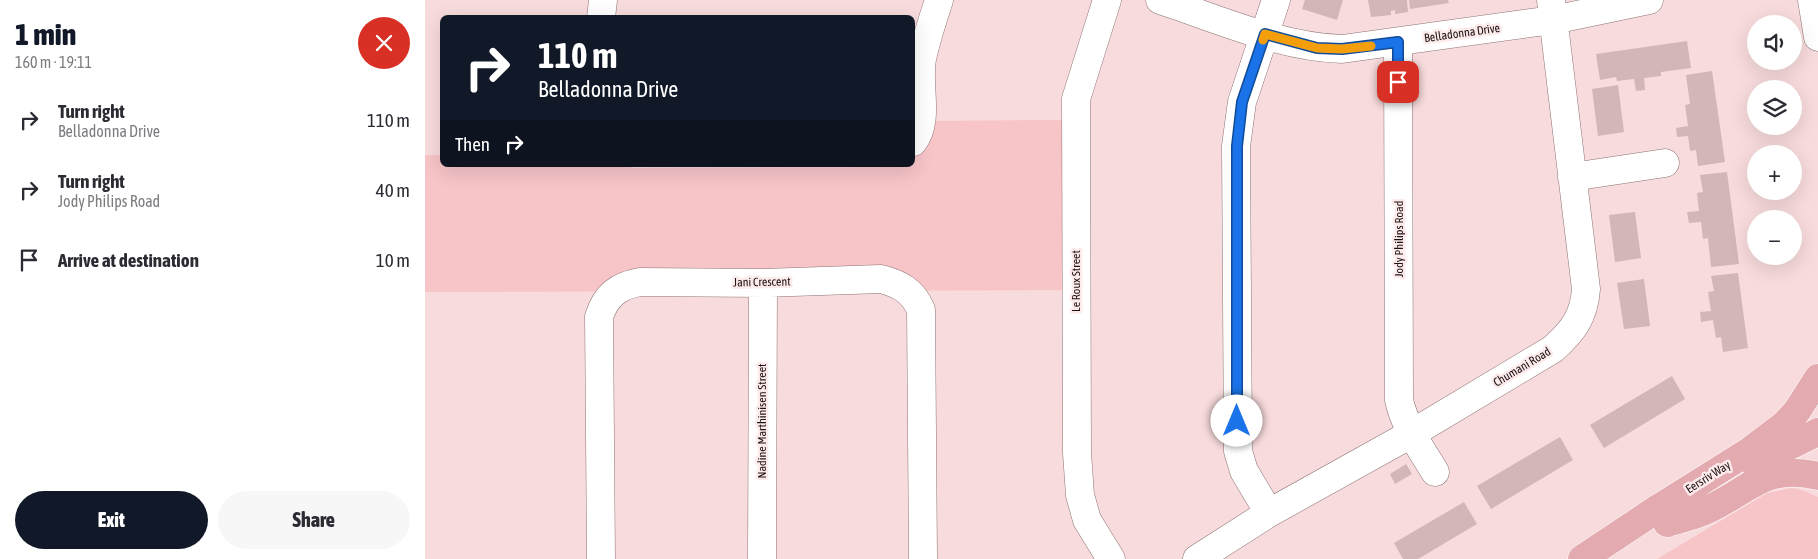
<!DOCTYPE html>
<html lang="en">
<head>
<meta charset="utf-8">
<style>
  :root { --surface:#fff; --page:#f7f7f7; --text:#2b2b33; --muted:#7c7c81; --accent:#111827 }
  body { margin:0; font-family:"Asap Condensed",sans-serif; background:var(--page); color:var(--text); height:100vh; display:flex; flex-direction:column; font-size:19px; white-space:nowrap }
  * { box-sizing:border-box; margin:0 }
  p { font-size:16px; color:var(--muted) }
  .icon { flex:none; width:28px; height:28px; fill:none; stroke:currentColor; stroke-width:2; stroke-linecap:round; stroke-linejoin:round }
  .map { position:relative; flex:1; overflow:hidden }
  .sheet { display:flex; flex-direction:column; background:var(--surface); width:425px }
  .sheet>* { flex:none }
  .top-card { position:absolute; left:15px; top:15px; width:475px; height:152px; border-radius:8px; box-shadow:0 5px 20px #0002; background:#111827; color:#fff; overflow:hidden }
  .fabs { position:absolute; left:1322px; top:15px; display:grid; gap:10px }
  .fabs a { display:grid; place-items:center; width:55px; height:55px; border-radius:50%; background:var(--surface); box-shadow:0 5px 20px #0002; font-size:25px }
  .pin { position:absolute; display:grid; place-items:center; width:42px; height:42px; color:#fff; margin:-21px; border-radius:10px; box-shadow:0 2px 8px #0006 }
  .me { position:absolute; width:55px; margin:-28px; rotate:0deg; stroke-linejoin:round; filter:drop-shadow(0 0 4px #0008) }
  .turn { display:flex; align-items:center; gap:18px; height:105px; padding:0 15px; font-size:22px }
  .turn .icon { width:65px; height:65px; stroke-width:2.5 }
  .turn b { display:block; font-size:35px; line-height:42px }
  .then { display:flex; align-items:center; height:48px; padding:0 15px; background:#0003; gap:10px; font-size:19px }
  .round { display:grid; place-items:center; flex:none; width:52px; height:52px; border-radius:26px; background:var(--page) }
  .summary { display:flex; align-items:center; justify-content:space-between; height:85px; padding:0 15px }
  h1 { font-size:30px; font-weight:800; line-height:38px; color:var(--accent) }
  .button { display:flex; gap:10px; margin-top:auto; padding:10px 15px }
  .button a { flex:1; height:58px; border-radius:30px; background:var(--accent); color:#fff; font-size:20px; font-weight:800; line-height:58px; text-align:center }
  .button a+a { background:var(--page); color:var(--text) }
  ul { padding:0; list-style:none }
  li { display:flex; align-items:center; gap:15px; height:70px; padding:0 15px }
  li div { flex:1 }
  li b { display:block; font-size:19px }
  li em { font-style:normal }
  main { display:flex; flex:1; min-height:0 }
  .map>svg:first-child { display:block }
</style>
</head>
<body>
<main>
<section class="sheet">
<div class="summary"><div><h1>1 min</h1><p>160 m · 19:11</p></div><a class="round" style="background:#d93025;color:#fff"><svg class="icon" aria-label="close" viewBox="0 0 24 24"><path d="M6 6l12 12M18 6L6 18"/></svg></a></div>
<ul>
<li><svg class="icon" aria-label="right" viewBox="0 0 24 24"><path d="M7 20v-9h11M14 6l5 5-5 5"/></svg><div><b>Turn right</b><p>Belladonna Drive</p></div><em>110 m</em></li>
<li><svg class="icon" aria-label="right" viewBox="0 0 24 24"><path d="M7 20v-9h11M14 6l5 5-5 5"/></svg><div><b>Turn right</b><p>Jody Philips Road</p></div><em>40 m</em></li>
<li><svg class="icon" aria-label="arrive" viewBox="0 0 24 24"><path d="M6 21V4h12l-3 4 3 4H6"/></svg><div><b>Arrive at destination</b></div><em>10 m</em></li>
</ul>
<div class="button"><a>Exit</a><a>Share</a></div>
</section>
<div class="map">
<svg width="1393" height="559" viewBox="0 0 1393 559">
  <rect width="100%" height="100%" fill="#f8dbdc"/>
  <path fill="#f7c4c8" d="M642,120L643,290L0,292V155H17L18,165H194L209,168L463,167L488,165V157L492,154L504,121Z
    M1367,488L1380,491L1393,497V559H1232L1342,493Z"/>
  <path fill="#d2b6b8" d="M880,0H918L912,20L877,9Z
    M943,0H982L983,12L970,14V10L966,11V15L946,17Z
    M984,0H1023L1024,3L985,9Z
    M1262,41L1266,68L1236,72V76L1219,78L1220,90L1211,91L1209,79L1192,81L1191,77L1175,80L1171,54Z
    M1287,71L1300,162L1273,166L1271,150L1265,151L1263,136L1252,137L1251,128L1263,126L1260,105L1265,104L1261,75Z
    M1193,85L1199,132L1173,136L1167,89Z
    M1302,172L1314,264L1286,267L1283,238L1278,239L1276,222L1264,223L1262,212L1274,211L1272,193L1278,192L1275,175Z
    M1210,212L1216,258L1190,262L1184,215Z
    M1313,273L1323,348L1298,352L1296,337L1291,338L1288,320L1276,322L1275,312L1286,311L1283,292L1289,291L1286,276Z
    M1219,279L1225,326L1199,329L1192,283Z
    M1247,376L1260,399L1179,448L1165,425Z
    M1135,437L1148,460L1066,509L1052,486Z
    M981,464L987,474L970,484L965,474Z
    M1039,502L1052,524L993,559H978L969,543Z"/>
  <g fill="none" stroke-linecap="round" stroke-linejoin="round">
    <g stroke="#8d7374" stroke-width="29">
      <path id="minor" d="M682,0L651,99L652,453L655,495L662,520L686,559
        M735,0C793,19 855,47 917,49L1128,20L1224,0
        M1387,0L1393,37
        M176,18L178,0
        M973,42L974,400C980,427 996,449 1010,472
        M488,142C505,120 492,85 497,59C501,39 508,19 514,0
        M1147,177L1240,163
        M844,513L819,471L813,451L811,146L817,102L851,0
        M176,559L174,317C181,295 193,286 215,282L338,283L456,279C475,284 488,291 496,310L498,559
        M337,559L338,283
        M772,559L844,513L986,434L1128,349C1148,331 1159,317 1161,289L1126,0"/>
    </g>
    <g stroke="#fff" stroke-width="29">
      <path id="major" d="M1331,466L1350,453L1393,432
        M1242,523C1255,519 1270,516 1282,510C1325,490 1341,463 1393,476
        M1157,559L1235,507L1326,450L1359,425L1372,411L1393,378"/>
    </g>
    <use href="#minor" stroke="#fff" stroke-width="28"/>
    <use href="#major" stroke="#e3aab0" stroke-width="28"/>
  </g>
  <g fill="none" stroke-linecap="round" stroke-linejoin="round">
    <g stroke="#114b97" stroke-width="12">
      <path id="route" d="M812,421V146L817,102L840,34L892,48L917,49L973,42V82"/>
    </g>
    <use href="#route" stroke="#1a73e8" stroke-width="9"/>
    <path stroke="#f59e0b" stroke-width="9" d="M838,40L840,34L892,48L917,49L946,46"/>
  </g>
  <g text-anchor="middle" stroke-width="5" stroke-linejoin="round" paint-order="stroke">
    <g font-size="12" fill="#1b1112" stroke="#fdebec">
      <text transform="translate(1037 33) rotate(-8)" y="4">Belladonna Drive</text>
      <text transform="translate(974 239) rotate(-90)" y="4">Jody Philips Road</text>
      <text transform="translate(651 281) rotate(-90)" y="4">Le Roux Street</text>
      <text transform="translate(337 282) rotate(-1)" y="4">Jani Crescent</text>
      <text transform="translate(1097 367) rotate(-31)" y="4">Chumani Road</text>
      <text transform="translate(337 421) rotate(-90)" y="4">Nadine Marthinisen Street</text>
      <text transform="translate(1283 477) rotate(-32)" y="4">Eersriv Way</text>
    </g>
  </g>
</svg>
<div class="fabs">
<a><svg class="icon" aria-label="sound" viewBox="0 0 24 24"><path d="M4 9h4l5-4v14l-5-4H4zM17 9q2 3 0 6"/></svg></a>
<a><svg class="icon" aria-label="layers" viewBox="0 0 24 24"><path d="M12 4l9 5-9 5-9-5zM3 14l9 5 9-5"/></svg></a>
<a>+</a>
<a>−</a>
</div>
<div class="pin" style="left:973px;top:82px;background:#d93025"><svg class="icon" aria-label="arrive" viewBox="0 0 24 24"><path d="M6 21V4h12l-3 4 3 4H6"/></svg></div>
<svg class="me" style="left:812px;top:421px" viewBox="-20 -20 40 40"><circle r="19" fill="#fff"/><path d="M0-13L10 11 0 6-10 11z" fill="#1a73e8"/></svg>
<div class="top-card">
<div class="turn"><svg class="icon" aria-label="right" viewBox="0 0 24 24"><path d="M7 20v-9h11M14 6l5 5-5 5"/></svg><div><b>110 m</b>Belladonna Drive</div></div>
<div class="then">Then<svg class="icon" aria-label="right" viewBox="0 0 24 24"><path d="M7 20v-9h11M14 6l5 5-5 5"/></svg></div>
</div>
</div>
</main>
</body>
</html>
